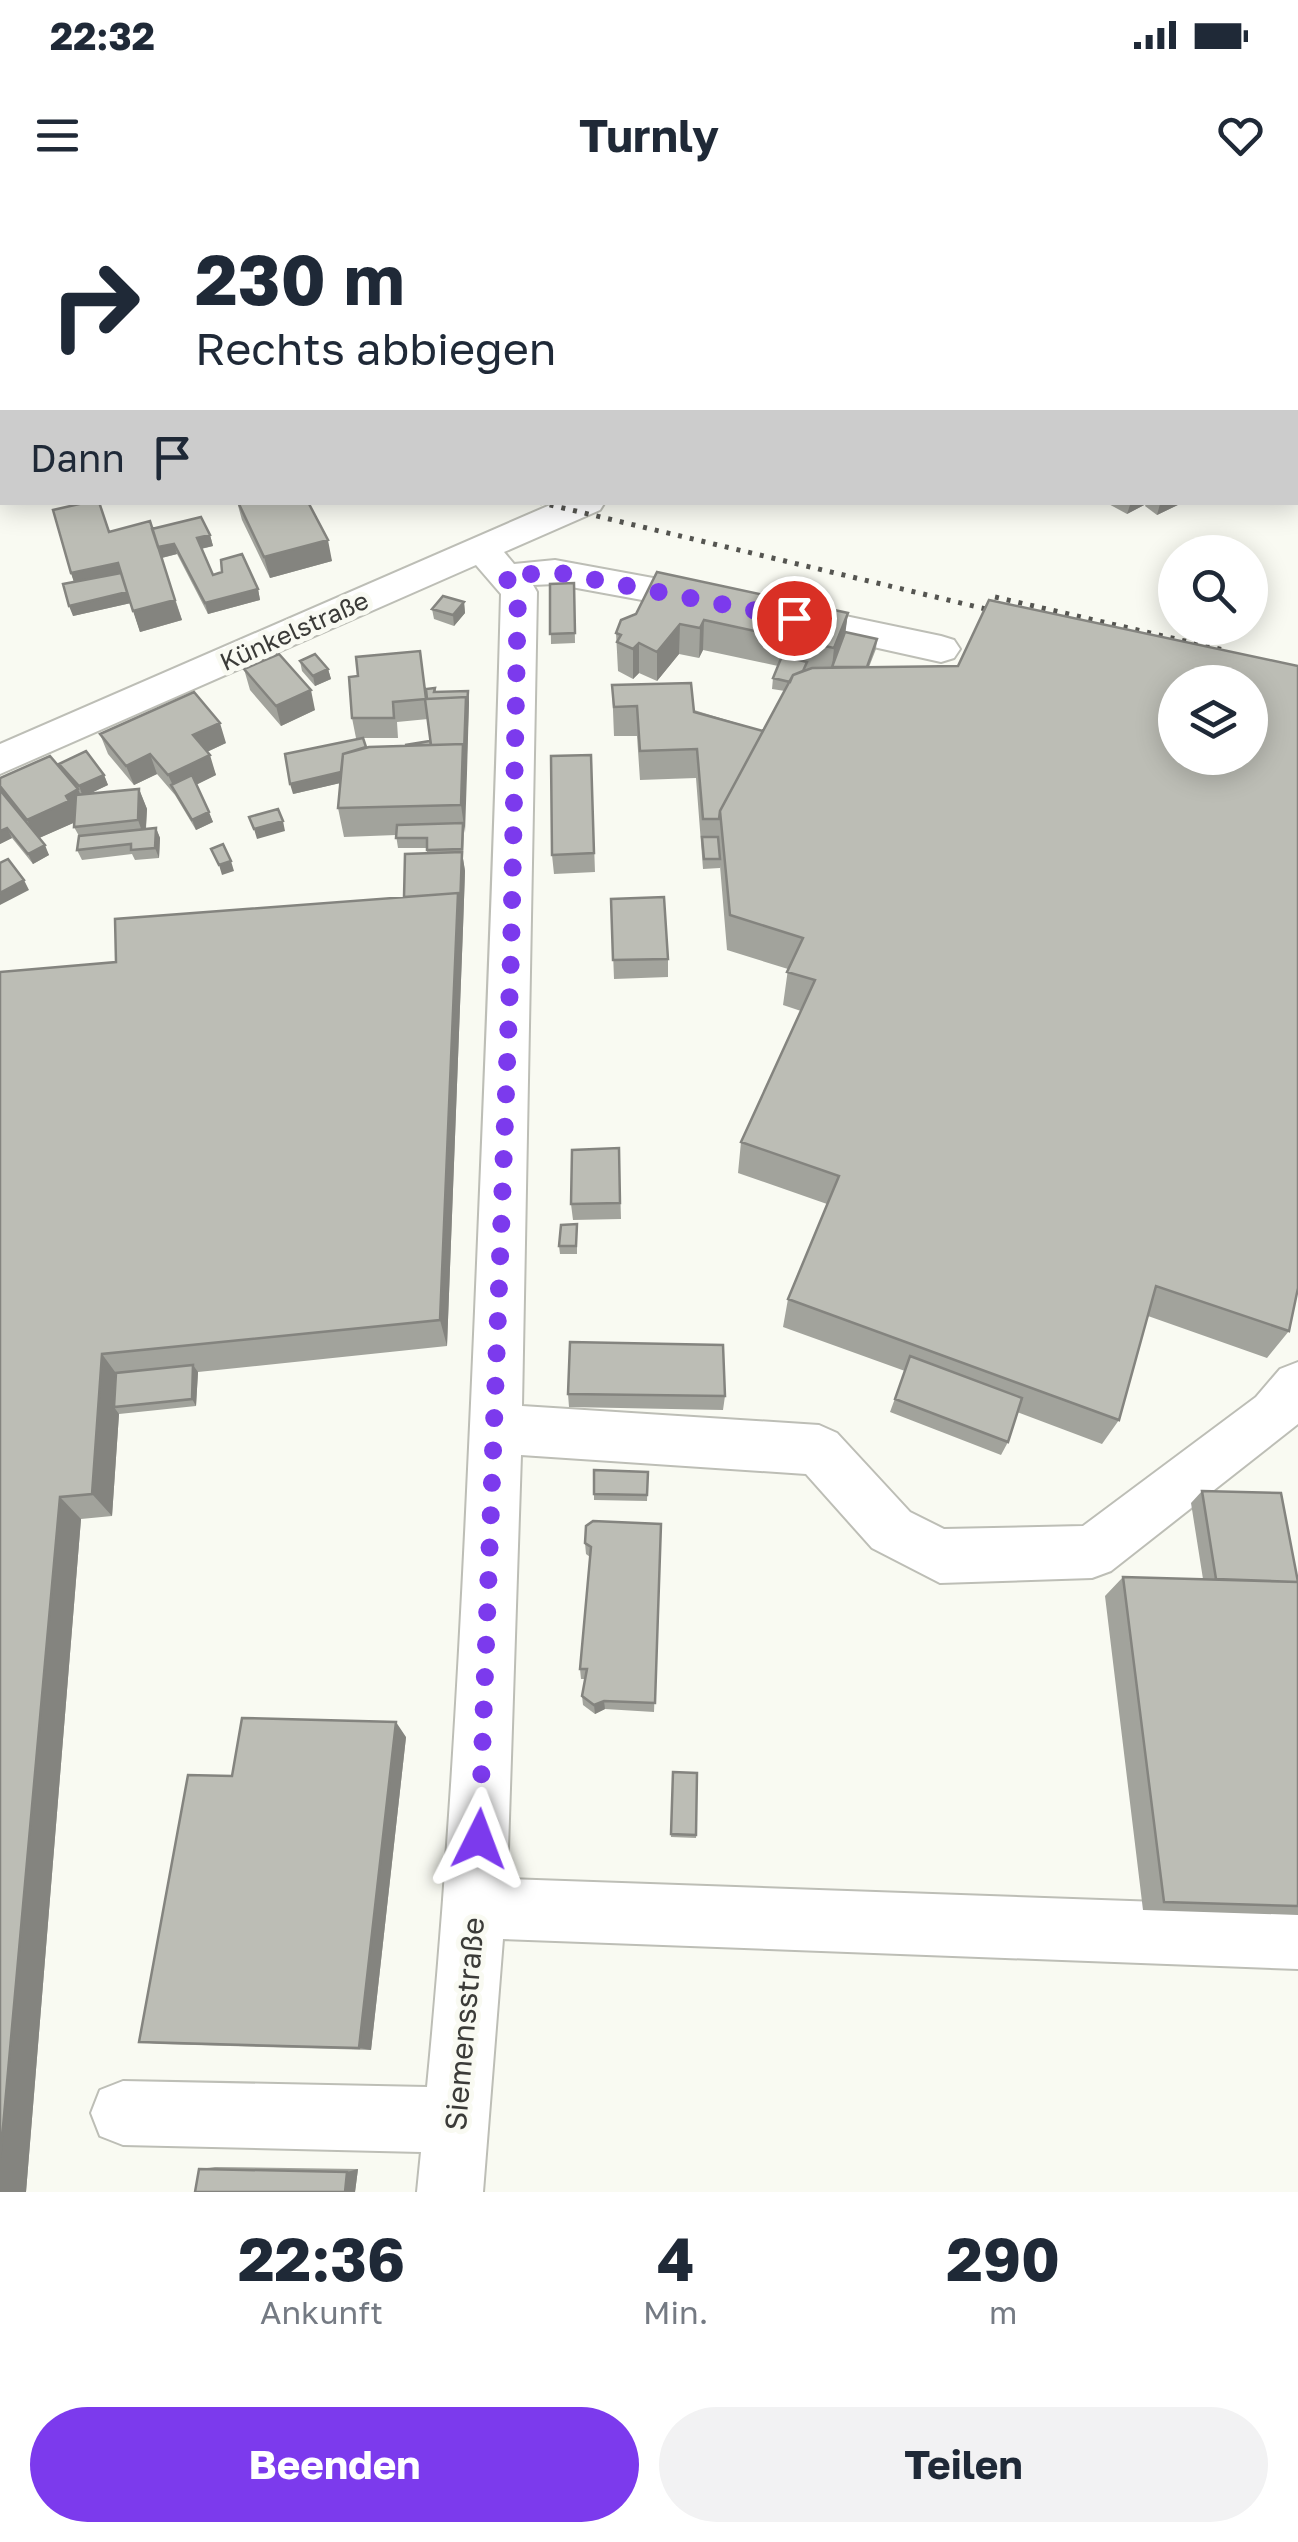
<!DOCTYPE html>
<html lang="de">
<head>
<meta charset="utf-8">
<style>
  :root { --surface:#fff; --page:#f2f2f3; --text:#1f2937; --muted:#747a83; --accent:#7c3aed }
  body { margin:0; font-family:"Golos Text",sans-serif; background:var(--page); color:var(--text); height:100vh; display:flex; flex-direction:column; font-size:38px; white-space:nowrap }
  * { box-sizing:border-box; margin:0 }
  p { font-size:32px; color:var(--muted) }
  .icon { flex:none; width:55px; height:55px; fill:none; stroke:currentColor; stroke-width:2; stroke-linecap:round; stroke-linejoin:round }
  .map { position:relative; height:1992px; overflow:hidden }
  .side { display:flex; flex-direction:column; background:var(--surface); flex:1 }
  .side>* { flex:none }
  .banner { position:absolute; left:0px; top:0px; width:1300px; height:305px; box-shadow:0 5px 25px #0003; background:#fff; color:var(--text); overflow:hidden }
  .tools { position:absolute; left:1158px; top:335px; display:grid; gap:20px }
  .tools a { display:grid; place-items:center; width:110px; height:110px; border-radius:50%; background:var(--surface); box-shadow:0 5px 25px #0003; font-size:50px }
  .pin { position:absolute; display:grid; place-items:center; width:85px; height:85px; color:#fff; margin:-42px; border:5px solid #fff; border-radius:50%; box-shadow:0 2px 10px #0007 }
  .me { position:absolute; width:110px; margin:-55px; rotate:3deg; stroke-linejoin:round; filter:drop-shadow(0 0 8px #0008) }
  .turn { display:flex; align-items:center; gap:35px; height:210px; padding:0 30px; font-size:45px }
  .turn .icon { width:130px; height:130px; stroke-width:2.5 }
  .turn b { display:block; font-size:70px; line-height:85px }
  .then { display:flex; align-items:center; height:95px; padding:0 30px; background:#0003; gap:20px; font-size:38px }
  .eta { display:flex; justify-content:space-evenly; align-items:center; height:170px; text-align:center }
  .eta b { font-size:60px; font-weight:700; line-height:70px }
  .action { display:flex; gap:20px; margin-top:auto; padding:20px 30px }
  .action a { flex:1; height:115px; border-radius:60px; background:var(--accent); color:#fff; font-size:40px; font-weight:700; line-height:115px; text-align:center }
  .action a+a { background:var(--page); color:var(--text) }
  .status { display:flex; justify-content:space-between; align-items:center; height:70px; padding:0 50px; background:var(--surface); direction:ltr }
  .status svg { height:28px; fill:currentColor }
  header { display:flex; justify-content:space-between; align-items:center; height:130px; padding:0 30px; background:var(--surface); font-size:45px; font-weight:700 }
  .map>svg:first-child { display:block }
</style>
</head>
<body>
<div class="status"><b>22:32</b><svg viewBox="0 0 49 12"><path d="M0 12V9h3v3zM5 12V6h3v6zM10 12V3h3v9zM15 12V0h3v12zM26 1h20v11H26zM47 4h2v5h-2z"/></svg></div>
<header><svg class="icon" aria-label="menu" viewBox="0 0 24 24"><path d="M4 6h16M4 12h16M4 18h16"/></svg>Turnly<svg class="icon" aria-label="heart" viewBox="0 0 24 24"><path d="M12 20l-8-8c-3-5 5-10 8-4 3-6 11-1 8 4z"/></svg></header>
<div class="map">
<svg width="1298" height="1992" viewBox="0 0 1298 1992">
  <rect width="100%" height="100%" fill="#f9faf2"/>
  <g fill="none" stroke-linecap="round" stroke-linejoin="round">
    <g stroke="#bdbeb6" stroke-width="4">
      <path id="minor" d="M763,0H800L801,2H764Z
        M907,0H936L937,2H908Z
        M557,302H605L600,310L504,352L514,364L555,360L713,389L726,393L731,401L726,409L713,413L555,384L533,385L537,392L522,1206L819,1225L837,1233L910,1312L944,1329L1083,1326L1256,1197L1280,1169L1298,1162V1224L1111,1371L1092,1378L940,1383L872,1348L806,1274L521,1255L507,1679L1298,1707V1769L503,1739L483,1992H417L421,1952L123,1945L100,1936L91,1913L100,1890L123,1881L427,1887C452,1629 464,1370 475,1111C485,872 495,633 501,394L476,365L0,574V544Z
        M783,403L941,436L954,440L960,449L954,458L941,462L770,424L765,415L770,406Z"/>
    </g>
    <use href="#minor" fill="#fff" fill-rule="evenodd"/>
    <path stroke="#555551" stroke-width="5" stroke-dasharray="4 8" stroke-linecap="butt" d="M538,302L1011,415
      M995,397L1228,451"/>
  </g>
  <path fill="#a2a39c" d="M0,0H195L193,2H2V37L0,36Z
    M944,0H1137L1138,1L1137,2H946Z
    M237,302H308L332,361L270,378L242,320Z
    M1105,302H1184L1157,315L1145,306L1146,304L1127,314Z
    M152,329L210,335L213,346L201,349L213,375L258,389L260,400L208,414L177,354L162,358L182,420L140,432L131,403L73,416L74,382L71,373L109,331Z
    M574,383L575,443L551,444L550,384Z
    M464,402L465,413L454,426L434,419L432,409Z
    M848,413L845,432L877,439L876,449L869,467L1289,1131L1267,1158L1148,1116L1119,1220L1102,1244L1017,1212L1008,1242L1001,1255L890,1212L905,1171L783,1127L788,1099L827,1004L738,973L741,942L801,811L783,805L788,769L727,750L720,666V668L703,669L696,578L640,580L637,536H614L612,485L763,531L785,491L772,489L773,478L778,466L703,450L699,458L679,454L657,481L639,473L633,479L618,471L616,433L621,420Z
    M300,461L328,469L331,479L315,486L302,471Z
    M244,469L315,510L281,526L250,490Z
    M435,488L436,492L468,491L469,502L463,659L465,671L463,728L447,1146L198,1172L196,1206L119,1214L112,1316L81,1319L26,1992L0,772L116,762L404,697L427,653V648H398L396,635L344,637L338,608L340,583L293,594L366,547L405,545L430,541L428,519L397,522L398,538H356L352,518L426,490Z
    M100,534L226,543L207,552L216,575L196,585L213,622L196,630L175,595L157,574L134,585L108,554Z
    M591,555L595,672L554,674L552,655Z
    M59,564L104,575L108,585L88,594L139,589L147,609L146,629L156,628L160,638L159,658L135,660L132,654L82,660L77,650L79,636L74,627L75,622L39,638L49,655L33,664L12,638L0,644V578L61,569Z
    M611,699L668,759V777L614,779Z
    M619,948L621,1019L573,1020L571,1004Z
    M577,1024V1054H560L559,1046Z
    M568,1194L725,1196L723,1210L569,1207Z
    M648,1272L647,1301L594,1300V1294Z
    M1202,1291L1298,1379V1715L1143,1710L1105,1396L1123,1377L1203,1379L1191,1303Z
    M661,1324L654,1512L605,1509L595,1514L583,1505L582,1496L585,1479H581L580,1469L590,1357L586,1354L585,1343Z
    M406,1537L371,1850L160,1844L139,1842L232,1576Z
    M697,1573L696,1638L671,1637L673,1576Z
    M215,1967L358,1969L355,1992H195L199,1969Z"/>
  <path fill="#84847f" d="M167,0H195L193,2H166Z
    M676,0H691V2H673Z
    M964,0H992L991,2H964Z
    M1131,302H1146V304L1127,314Z
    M1164,302H1184L1157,315L1160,304Z
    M210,335L213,346L200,349L197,338Z
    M328,340L332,361L270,378L264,357Z
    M174,344L177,354L161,358L158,347Z
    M118,363L125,383L78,394L71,373Z
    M258,389L260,400L208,414L205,403Z
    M128,392L131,403L73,416L69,406Z
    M175,400L182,420L140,432L133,411Z
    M464,402L465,413L454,426L453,415Z
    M848,413L844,443L832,467L834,448Z
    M704,420L703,450L699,458L700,428Z
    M680,424L679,454L657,481V452Z
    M639,443V473L633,479V449Z
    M328,469L331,479L315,486L313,476Z
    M311,490L315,510L281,526L276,506Z
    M468,491L469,502L467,573L464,553L466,497Z
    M220,523L226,543L200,555L193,535Z
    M463,544L467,573L465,633L461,605Z
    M150,554L157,574L134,585L126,566Z
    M210,555L216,575L177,594L168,575Z
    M372,565L375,575L293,594L290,584Z
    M104,575L108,585L83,597L79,586Z
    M78,589L87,609L78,621L37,639L27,620Z
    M139,589L147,609L145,640L138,620Z
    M209,612L213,622L196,630L192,620Z
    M283,621L285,631L257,639L254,629Z
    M7,628L12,638L0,644V631Z
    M156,628L160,638L159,658L155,648Z
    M45,645L49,655L33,664L28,654Z
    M462,652L465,671L463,728L447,1146L440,1120L458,693Z
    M231,661L234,671L222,675L219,665Z
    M24,680L29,690L0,705V693Z
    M102,1154L121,1180L114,1207L119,1214L112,1316L92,1294Z
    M193,1165L198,1172L196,1206L192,1199Z
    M60,1297L81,1319L26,1992H0V1960Z
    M604,1501L605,1509L595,1514L594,1505Z
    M396,1522L406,1537L371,1850L359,1848Z
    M358,1969L355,1992H345L347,1972Z"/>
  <path fill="#bcbdb5" stroke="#84847f" stroke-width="2.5" fill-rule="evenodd" d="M2,0H116L114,2H27Z
    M293,0H676L673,2H290Z
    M1020,0H1137L1138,1L1131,2H1023Z
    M88,302H99L109,332L150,321L175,400L133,411L118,363L71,373L53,310Z
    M238,302H308L328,340L264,357Z
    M201,317L210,335L197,338L213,375L222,372L221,360L242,354L258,389L205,403L174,344L158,347L152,329Z
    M657,372L848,413L834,448L704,420L700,428L680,424L657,452L639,443L633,449L617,442L621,435L616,433L621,420L636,414Z
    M121,373L127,392L69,406L63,384Z
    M574,383L575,433L550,434V384Z
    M443,396L464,402L453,415L432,409Z
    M989,400L1298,466V1088L1289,1131L1156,1086L1119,1220L788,1099L839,976L741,942L815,780L787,772L803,738L730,715L720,611L793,475L812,468L958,466ZM1175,482H1250V558H1175Z
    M845,432L877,439L867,467H832Z
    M420,451L426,499L466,497L464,553L463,544L431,545L425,499L393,502L394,518H352L349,477L358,476L356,457Z
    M279,454L311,490L276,506L244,469Z
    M315,454L328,469L313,476L300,461Z
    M782,456L807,462L803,471L793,475L790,482L773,478Z
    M691,483L694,512L763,531L720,611L719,619H703L697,549L640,551L637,506L614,507L612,485Z
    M435,488L434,492L468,491L467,507L466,497L427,499L426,489Z
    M194,492L220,523L193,535L210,555L168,575L150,554L126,566L100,534Z
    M363,538L366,547L343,554L341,572L290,584L285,554Z
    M430,541L431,545H405Z
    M463,544L461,605L338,608L343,554L369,547Z
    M86,551L104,575L79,586L59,564Z
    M591,555L594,653L552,655L551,556Z
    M50,556L78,589L66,596L69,601L27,620L0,586V578Z
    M192,575L209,612L192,620L171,585Z
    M139,589L138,620L74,627L76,595Z
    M0,590L45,645L28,654L7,628L0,631Z
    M278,609L283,621L254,629L249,617Z
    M463,623L462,649L427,650V638H396L397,625Z
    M156,628L155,648L131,650V644L77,650L79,636Z
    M702,637H718L720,659H704Z
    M223,644L231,661L219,665L211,649Z
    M462,652L460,707L458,693L404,697L405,654Z
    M8,659L24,680L0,693V663Z
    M458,693L440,1120L102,1154L92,1294L60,1297L0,1960V772L116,762L115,719Z
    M664,697L668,759L613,760L611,699Z
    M619,948L620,1003L571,1004L572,950Z
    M577,1024L576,1046H559L561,1025Z
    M570,1142L723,1145L725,1196L568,1194Z
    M910,1156L1022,1198L1008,1242L895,1199Z
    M193,1165L192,1199L114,1207L116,1173Z
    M594,1270L648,1272L647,1295L594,1294Z
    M1202,1291L1281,1293L1298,1382L1216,1379Z
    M593,1321L661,1324L655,1503L604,1501L594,1505L582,1496L587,1469H580L591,1347L585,1343L586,1326Z
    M1123,1377L1298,1382V1706L1164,1702Z
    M242,1518L396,1522L359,1848L139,1842L188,1575L232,1576Z
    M673,1572L697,1573L696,1635L671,1634Z
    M199,1969L347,1972L345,1992H195Z"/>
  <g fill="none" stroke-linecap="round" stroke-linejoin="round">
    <path stroke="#7c3aed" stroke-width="18" stroke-dasharray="0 32.4" d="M479,1639L511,755L518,392L504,376L555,372L794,418"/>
  </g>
  <g text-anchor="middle" stroke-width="10" stroke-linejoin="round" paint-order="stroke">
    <g font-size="25" fill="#3b3b38" stroke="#f9faf2">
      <text transform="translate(294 431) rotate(-24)" y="9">Künkelstraße</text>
    </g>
    <g font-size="30" fill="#3b3b38" stroke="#f9faf2">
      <text transform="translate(465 1824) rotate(-85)" y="10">Siemensstraße</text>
    </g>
  </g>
</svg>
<div class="tools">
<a><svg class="icon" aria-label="search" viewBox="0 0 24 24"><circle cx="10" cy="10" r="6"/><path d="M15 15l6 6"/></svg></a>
<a><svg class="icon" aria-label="layers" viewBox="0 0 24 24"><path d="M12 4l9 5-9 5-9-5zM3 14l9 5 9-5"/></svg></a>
</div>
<div class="pin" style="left:794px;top:418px;background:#d93025"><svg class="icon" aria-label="arrive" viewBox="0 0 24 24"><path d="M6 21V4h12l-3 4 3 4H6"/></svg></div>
<svg class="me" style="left:479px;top:1639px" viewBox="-20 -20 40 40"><path d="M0-17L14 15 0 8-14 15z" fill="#7c3aed" stroke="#fff" stroke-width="4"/></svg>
<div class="banner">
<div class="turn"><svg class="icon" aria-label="right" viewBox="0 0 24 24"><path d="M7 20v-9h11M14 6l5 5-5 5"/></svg><div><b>230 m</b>Rechts abbiegen</div></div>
<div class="then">Dann<svg class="icon" aria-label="arrive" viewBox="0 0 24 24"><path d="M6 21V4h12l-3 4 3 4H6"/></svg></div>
</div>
</div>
<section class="side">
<div class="eta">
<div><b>22:36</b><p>Ankunft</p></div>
<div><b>4</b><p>Min.</p></div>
<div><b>290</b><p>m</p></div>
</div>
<div class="action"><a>Beenden</a><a>Teilen</a></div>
</section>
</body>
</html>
